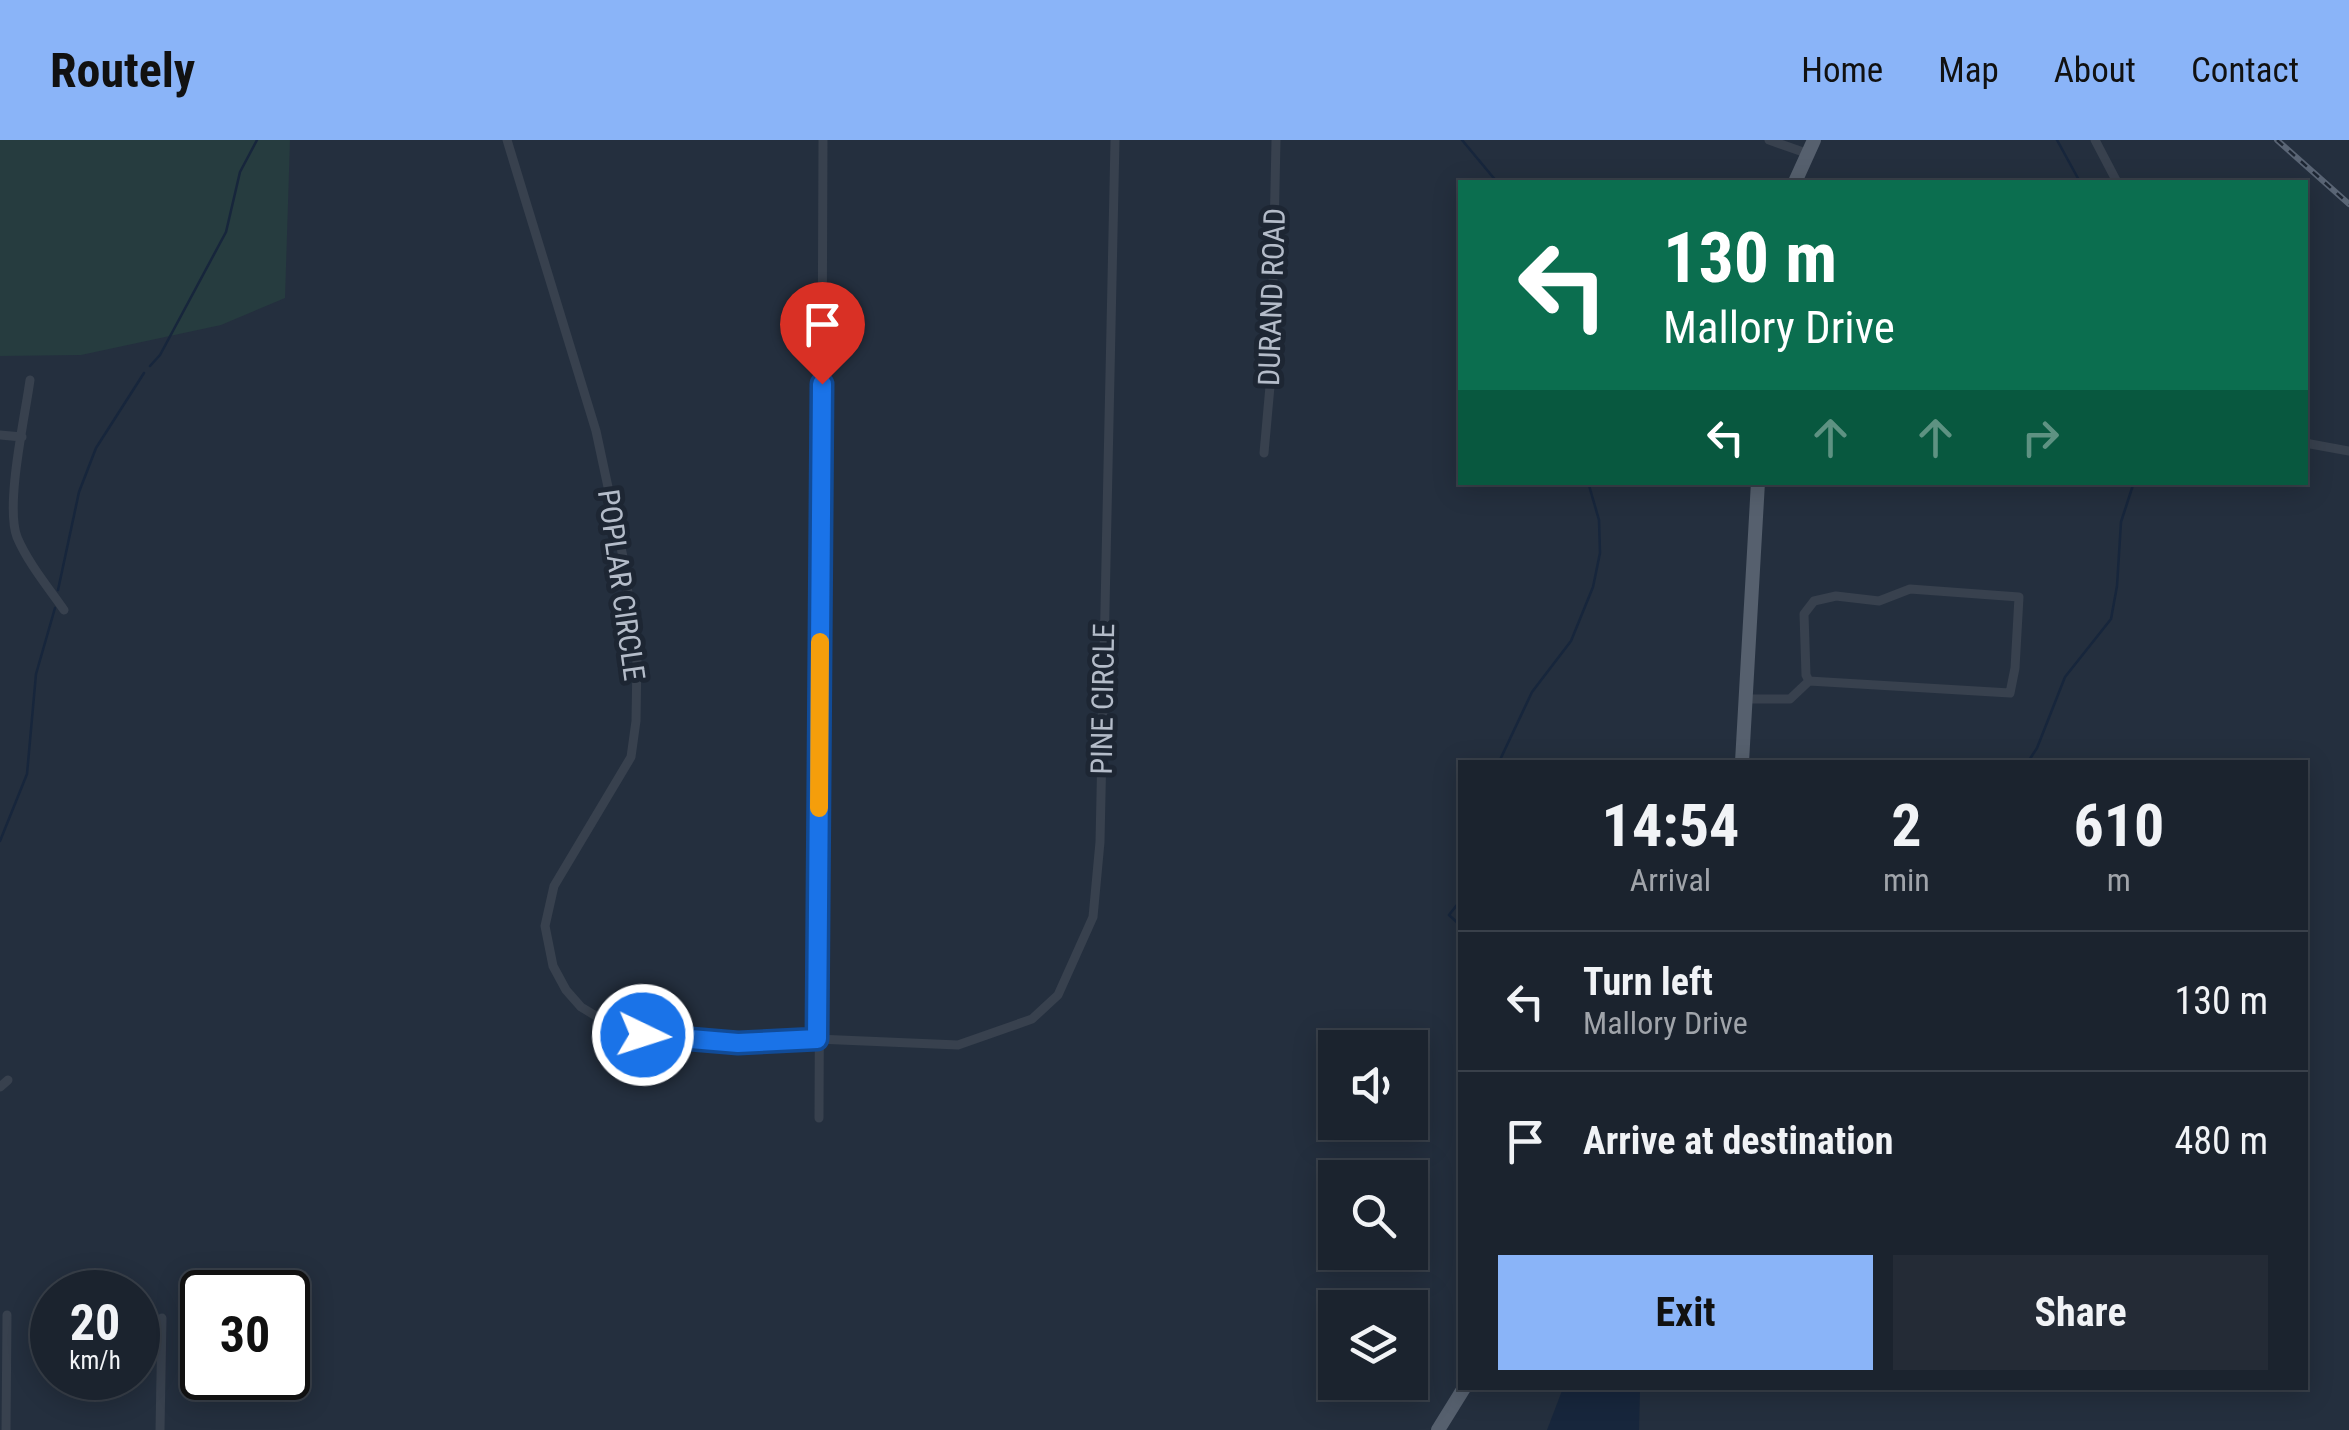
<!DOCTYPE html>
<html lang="en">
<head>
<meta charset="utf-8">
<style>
  :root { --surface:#1b232e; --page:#242b36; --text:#f1f3f6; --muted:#a0a4aa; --line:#39404a; --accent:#8ab4f8 }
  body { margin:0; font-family:"Roboto Condensed",sans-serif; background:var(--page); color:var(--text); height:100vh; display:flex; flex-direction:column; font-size:38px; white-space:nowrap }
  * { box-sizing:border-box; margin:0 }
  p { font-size:32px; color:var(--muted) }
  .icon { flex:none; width:55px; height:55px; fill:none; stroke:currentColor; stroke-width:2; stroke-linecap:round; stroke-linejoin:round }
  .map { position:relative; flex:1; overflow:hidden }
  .details { position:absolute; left:1458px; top:620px; width:850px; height:630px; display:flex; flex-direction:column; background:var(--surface); border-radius:0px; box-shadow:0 5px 25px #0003,0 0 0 2px var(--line) }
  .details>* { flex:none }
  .top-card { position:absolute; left:1458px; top:40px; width:850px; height:305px; border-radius:0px; box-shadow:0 5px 25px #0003,0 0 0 2px var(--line); background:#0b6e4f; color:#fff; overflow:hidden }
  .fabs { position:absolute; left:1318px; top:890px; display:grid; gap:20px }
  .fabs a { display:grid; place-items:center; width:110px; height:110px; border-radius:0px; background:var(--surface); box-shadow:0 5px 25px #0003,0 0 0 2px var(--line); font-size:50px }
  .speed { position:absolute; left:30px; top:1130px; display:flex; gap:20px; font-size:50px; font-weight:700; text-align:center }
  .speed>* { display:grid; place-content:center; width:130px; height:130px; border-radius:50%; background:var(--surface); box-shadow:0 5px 25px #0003,0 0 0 2px var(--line); line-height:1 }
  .speed small { font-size:25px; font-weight:400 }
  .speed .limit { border:5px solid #111; border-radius:15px; background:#fff; color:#111 }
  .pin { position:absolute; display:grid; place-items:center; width:85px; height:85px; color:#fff; margin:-102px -42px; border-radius:50% 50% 50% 0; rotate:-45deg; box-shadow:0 0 10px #0007 }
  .pin .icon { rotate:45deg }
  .me { position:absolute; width:110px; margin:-55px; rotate:94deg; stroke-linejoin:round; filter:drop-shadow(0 0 8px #0008) }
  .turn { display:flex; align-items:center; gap:35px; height:210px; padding:0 40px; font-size:45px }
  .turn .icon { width:130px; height:130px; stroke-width:2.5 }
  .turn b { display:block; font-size:70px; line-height:85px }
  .lanes { display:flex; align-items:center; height:95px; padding:0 40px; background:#0003; justify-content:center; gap:50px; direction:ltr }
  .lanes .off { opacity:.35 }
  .eta { display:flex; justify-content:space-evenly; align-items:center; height:170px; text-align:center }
  .eta b { font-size:60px; font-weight:700; line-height:70px }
  .action { display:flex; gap:20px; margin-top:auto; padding:20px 40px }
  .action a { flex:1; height:115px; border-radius:0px; background:var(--accent); color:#111; font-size:40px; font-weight:700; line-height:115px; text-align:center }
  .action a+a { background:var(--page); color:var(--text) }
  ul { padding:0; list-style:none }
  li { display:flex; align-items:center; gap:30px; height:140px; padding:0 40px; border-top:2px solid var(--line) }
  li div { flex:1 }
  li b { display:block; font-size:38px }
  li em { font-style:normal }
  header { display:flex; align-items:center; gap:60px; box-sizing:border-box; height:140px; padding:0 50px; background:var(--accent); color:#111 }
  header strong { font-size:48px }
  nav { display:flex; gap:55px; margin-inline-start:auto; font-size:35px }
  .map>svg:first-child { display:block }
</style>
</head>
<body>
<header>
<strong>Routely</strong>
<nav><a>Home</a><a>Map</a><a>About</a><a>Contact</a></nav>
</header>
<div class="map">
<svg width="2349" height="1290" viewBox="0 0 2349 1290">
  <rect width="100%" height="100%" fill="#242f3e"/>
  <path fill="#263c3f" d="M0,0H290L285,158L221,185L81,215L0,216Z"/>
  <path fill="#17263c" d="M1563,1248H1640L1639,1290H1547Z"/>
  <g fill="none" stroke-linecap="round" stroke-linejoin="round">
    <path stroke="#17263c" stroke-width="2.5" d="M1462,0L1497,42
      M2057,0L2080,42
      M150,226L160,215L226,92L240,32L257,0
      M58,450L79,352L96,308L144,233
      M1499,622L1532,552L1571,501L1593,447L1600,413L1599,380L1588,342
      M2028,622L2037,608L2065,537L2111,479L2117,446L2121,382L2134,342
      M0,701L27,634L36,534L55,468
      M1460,761L1449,775L1460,785"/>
    <path stroke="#38414e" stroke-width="9" d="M507,0L596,291L623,417L637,517L636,581L631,617L554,746L545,786L553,826L566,850L581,867L616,888L643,895L738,903L817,899L958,905L1032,879L1058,855L1093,777L1100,702L1115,0
      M1769,0L1806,13
      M2095,0L2117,42
      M30,240C25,277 5,365 17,397C28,423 48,447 64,470
      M0,295L22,297
      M2305,303L2349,311
      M1264,313L1271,235L1276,0
      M1746,559H1790L1809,541L2010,553L2015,528L2019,457L1910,449L1879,461L1836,456L1814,461L1804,474L1806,535L1809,541
      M0,947L8,940
      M819,978L823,0
      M6,1290L7,1175
      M160,1290L162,1178"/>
    <path stroke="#56606e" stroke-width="14" d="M1795,42L1814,0
      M1742,622L1758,342
      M1438,1290L1464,1248"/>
    <g stroke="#5a6575" stroke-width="6">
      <path id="rail" d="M2277,0L2349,64"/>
    </g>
    <use href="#rail" stroke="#1d2633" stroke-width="2.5" stroke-dasharray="8" stroke-linecap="butt"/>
  </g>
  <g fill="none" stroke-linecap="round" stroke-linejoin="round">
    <g stroke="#114b97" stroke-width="25">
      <path id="route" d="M643,895L738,903L817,899L822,244"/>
    </g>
    <use href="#route" stroke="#1a73e8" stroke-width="18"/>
    <path stroke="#f59e0b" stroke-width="18" d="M819,668L820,502"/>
  </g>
  <g text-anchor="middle" stroke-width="10" stroke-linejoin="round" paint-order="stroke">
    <g font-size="30" fill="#b4bcc9" stroke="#1d2633">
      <text transform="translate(1272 157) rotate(-88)" y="10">DURAND ROAD</text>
      <text transform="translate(621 445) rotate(82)" y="10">POPLAR CIRCLE</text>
      <text transform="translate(1103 559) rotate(-89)" y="10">PINE CIRCLE</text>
    </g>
  </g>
</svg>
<div class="fabs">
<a><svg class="icon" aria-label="sound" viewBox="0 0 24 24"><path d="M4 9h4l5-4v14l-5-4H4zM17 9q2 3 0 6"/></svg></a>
<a><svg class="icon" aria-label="search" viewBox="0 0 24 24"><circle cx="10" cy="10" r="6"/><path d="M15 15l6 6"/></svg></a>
<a><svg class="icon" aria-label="layers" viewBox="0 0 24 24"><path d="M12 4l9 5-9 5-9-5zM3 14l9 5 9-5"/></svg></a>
</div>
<div class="speed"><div>20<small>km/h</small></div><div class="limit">30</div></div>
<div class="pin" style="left:822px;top:244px;background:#d93025"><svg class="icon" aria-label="arrive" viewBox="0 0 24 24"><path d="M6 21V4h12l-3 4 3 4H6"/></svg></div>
<svg class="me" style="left:643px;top:895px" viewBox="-20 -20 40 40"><circle r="17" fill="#1a73e8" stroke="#fff" stroke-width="3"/><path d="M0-11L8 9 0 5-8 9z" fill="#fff"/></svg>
<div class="top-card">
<div class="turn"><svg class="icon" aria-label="left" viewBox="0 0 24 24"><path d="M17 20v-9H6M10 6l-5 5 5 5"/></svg><div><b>130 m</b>Mallory Drive</div></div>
<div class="lanes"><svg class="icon" aria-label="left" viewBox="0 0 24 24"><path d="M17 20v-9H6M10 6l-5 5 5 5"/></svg><svg class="icon off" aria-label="ahead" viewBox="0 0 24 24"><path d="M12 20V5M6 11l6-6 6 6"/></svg><svg class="icon off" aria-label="ahead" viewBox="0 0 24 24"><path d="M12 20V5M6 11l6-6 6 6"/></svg><svg class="icon off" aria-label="right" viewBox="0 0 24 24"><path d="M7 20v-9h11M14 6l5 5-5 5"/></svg></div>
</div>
<section class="details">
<div class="eta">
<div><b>14:54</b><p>Arrival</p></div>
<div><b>2</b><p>min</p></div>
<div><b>610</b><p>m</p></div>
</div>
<ul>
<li><svg class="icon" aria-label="left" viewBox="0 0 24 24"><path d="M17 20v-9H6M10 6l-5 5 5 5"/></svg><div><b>Turn left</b><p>Mallory Drive</p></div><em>130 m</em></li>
<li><svg class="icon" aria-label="arrive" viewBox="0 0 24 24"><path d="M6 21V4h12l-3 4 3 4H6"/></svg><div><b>Arrive at destination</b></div><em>480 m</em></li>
</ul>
<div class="action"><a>Exit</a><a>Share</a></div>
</section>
</div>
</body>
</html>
